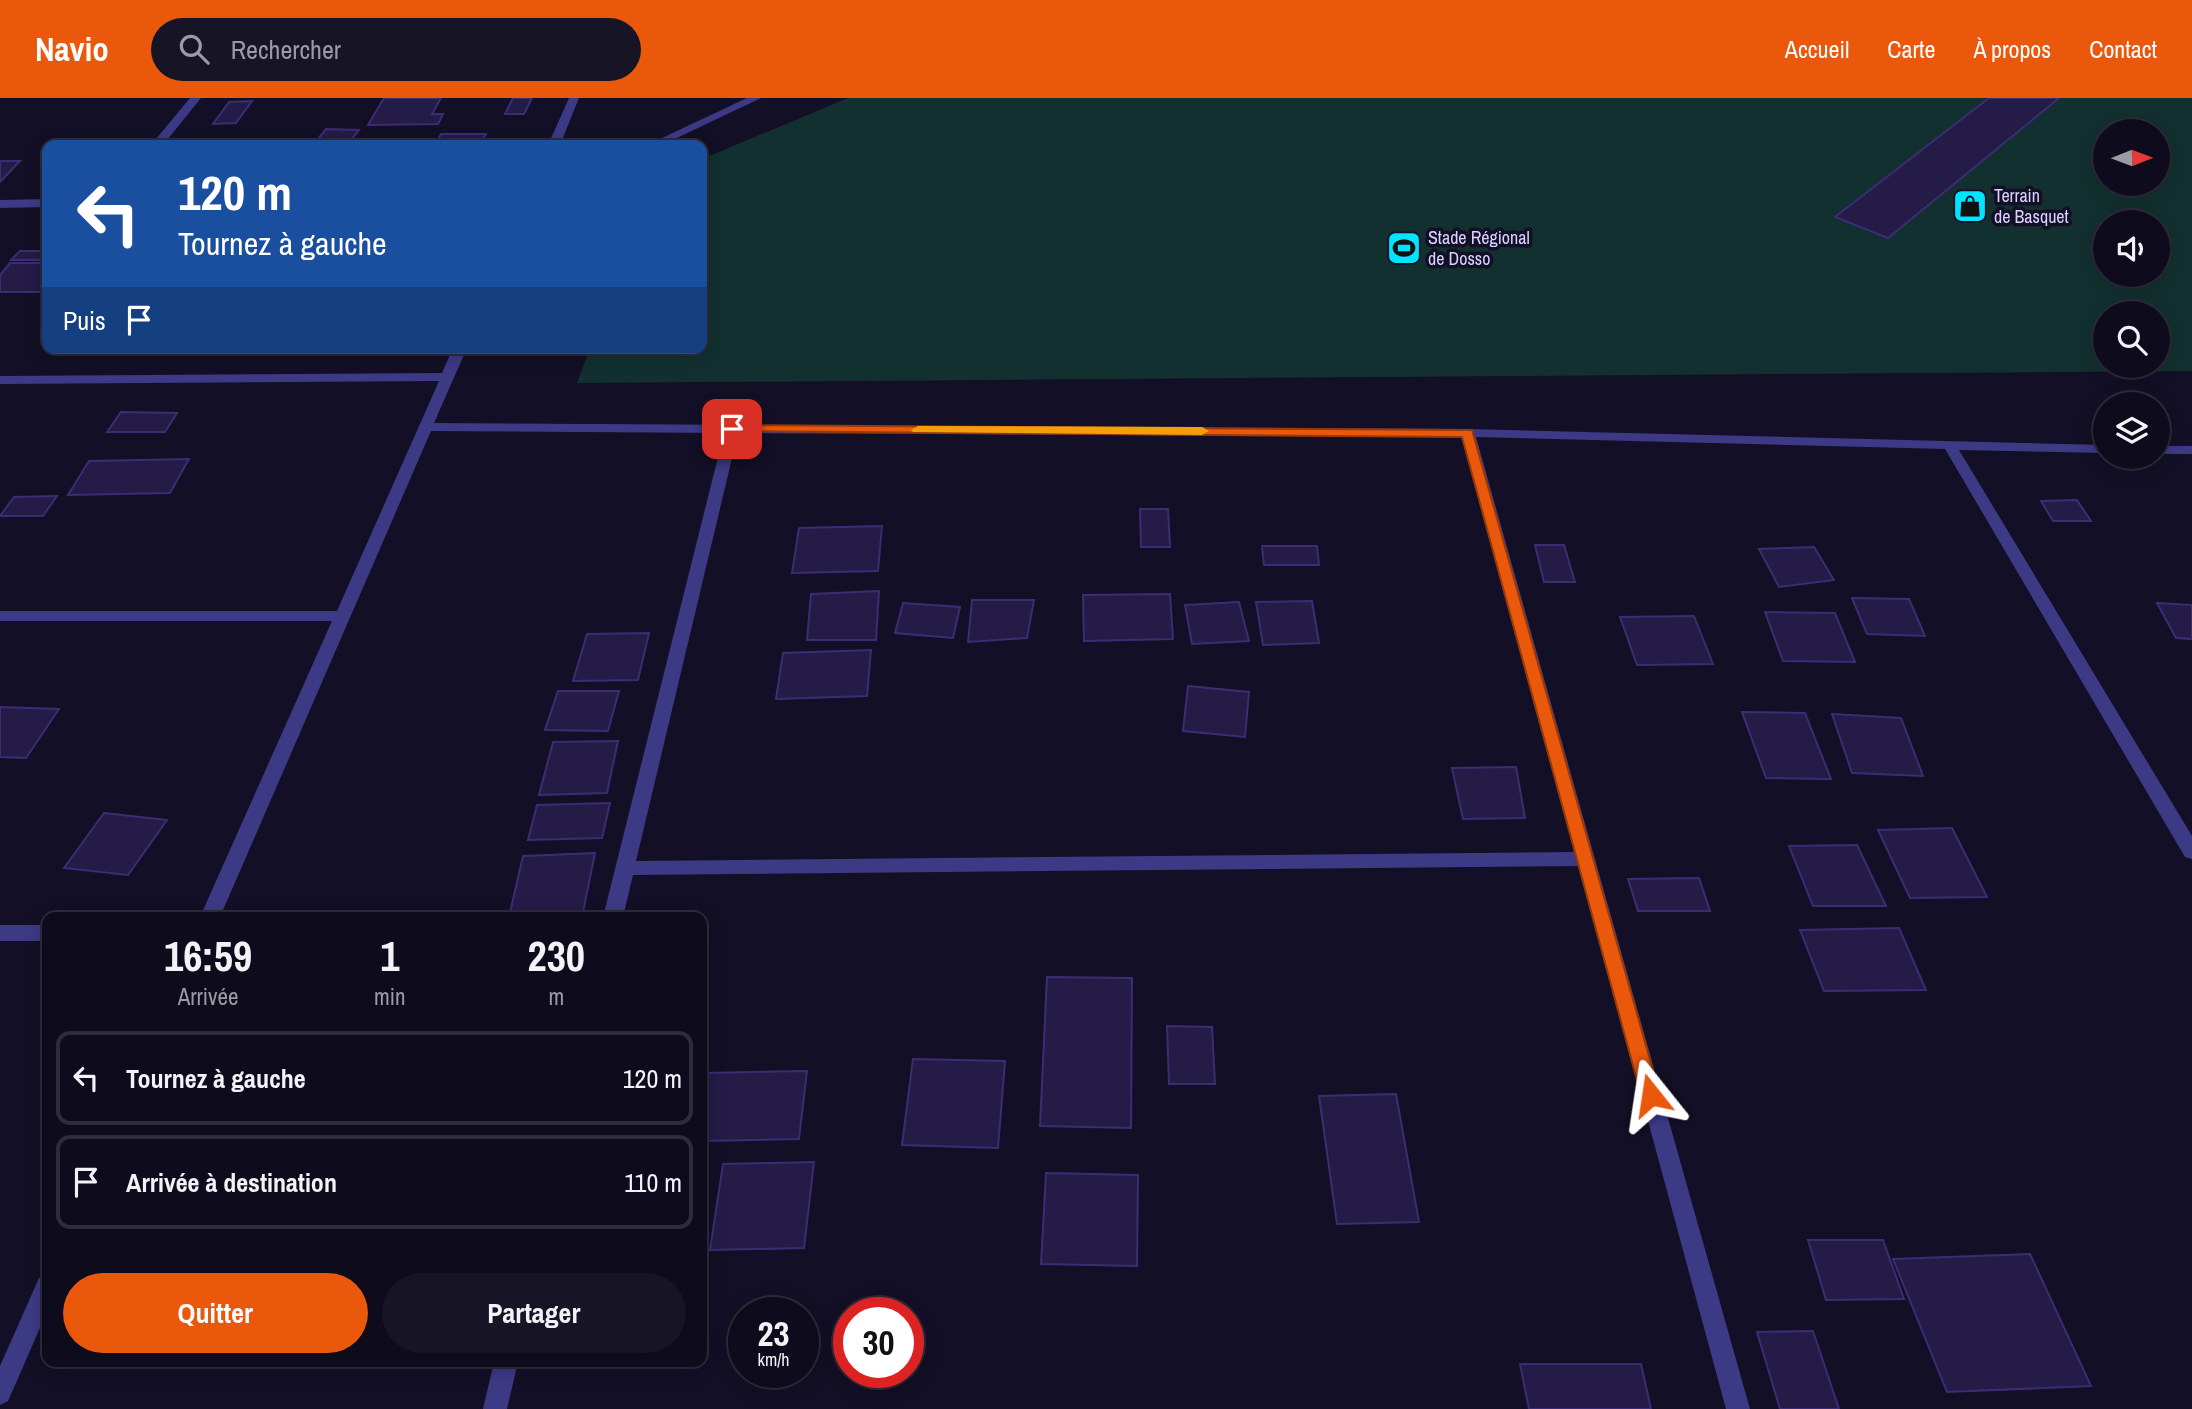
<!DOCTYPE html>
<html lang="fr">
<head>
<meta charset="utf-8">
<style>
  :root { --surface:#0e0b1c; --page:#171425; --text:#f1f3f6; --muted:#9b9ba3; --line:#2e2b3b; --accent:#ea580c }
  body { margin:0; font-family:"Archivo Narrow",sans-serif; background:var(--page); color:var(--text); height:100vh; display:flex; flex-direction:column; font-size:26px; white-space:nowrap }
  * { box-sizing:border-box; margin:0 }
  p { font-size:23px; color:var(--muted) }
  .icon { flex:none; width:38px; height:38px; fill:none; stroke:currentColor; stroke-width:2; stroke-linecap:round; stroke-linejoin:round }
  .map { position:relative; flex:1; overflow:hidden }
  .drawer { position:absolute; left:42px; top:814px; width:665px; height:455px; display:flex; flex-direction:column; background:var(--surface); border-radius:14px; box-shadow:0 4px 18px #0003,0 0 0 2px var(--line) }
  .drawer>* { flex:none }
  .banner { position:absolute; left:42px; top:42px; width:665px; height:214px; border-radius:14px; box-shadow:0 4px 18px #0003,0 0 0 2px var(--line); background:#1a4fa0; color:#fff; overflow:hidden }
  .needle { width:46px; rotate:89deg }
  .fabs { position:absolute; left:2093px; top:21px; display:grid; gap:14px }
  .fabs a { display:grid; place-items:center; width:77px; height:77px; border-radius:50%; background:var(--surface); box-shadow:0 4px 18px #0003,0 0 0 2px var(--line); font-size:35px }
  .speed { position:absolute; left:728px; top:1199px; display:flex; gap:14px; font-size:35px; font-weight:700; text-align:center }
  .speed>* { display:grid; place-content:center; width:91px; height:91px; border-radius:50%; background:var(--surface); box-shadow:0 4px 18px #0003,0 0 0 2px var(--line); line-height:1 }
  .speed small { font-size:18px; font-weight:400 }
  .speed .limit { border:10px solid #d22; background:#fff; color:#111 }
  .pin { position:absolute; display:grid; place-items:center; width:60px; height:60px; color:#fff; margin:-30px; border-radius:14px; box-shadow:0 4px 10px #0006 }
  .me { position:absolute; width:77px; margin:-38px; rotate:345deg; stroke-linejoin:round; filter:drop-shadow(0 0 5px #0008) }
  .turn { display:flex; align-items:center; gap:24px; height:147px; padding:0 21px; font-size:32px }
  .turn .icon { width:91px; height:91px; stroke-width:2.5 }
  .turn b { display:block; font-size:49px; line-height:60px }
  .then { display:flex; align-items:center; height:66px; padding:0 21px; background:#0003; gap:14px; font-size:26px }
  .eta { display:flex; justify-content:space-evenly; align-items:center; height:119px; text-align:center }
  .eta b { font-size:42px; font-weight:800; line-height:49px }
  .button { display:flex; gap:14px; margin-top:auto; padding:14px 21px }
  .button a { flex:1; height:80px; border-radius:42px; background:var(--accent); color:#fff; font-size:28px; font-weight:800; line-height:80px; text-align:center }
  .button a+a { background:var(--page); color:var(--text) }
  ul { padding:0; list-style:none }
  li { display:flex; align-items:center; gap:21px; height:94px; margin:0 14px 10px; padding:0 7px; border:4px solid var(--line); border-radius:14px }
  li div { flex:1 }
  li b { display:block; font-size:26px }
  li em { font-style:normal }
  header { display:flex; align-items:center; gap:42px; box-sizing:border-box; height:98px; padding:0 35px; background:var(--accent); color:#fff }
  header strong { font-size:33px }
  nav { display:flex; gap:38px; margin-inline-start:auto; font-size:24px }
  .search { width:490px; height:63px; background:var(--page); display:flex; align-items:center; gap:18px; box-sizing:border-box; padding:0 24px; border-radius:38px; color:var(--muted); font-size:26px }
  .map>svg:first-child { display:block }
</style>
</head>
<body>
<header>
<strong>Navio</strong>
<div class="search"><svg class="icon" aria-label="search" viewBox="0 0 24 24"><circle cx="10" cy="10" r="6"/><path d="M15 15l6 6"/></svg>Rechercher</div>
<nav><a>Accueil</a><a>Carte</a><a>À propos</a><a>Contact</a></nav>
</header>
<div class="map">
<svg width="2192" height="1311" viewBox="0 0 2192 1311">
  <rect width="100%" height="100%" fill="#130f26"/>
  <path fill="#12302f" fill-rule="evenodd" d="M848,0H2192V273L577,285L590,250H702V61ZM2105,33H2158V86H2105ZM2105,124H2158V177H2105ZM2105,215H2158V268H2105Z"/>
  <path fill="#241b47" stroke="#3b2d73" stroke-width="2" d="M384,0H441L432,16H443L438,26L368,27Z
    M513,0H532L524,16H505Z
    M1989,0H2059L1888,140L1835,119Z
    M252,3L236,25L213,26L229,4Z
    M326,31L359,32L347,47H313Z
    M441,36H486L480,47H435Z
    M0,63H20L0,84Z
    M20,153H47L40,162H11Z
    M10,165H47V187L42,194H0V177Z
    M121,314L177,315L165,334H107Z
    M189,361L170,395L68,397L89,363Z
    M57,398L43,418H0L14,399Z
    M2077,402L2091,423H2053L2041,403Z
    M1140,411H1168L1170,449H1141Z
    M882,428L878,473L792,475L799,430Z
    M1535,447H1564L1575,484H1544Z
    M1262,448H1317L1319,467H1264Z
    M1814,449L1834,482L1779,489L1759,451Z
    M879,493L876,542H807L811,496Z
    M1170,496L1173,541L1084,543L1083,497Z
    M1852,500L1909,501L1925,538L1867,536Z
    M972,502H1034L1027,540L968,544Z
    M1312,503L1319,545L1263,547L1256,504Z
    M1239,504L1249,543L1192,546L1185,507Z
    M903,505L960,509L953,540L895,535Z
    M2157,505L2192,507V541L2176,540Z
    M1765,514L1835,515L1855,564L1783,563Z
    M1694,518L1713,566L1637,567L1620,519Z
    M649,535L638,582L573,583L587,536Z
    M871,552L867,598L776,601L783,555Z
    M1188,588L1249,594L1245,639L1183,633Z
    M558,593H619L608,633L545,632Z
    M0,609L59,611L26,660L0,659Z
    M1742,614L1805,615L1831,681L1766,680Z
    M1832,616L1901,620L1923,678L1852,675Z
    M618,643L607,695L539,697L553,644Z
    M1516,669L1525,720L1463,721L1452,670Z
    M610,705L602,740L528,742L537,707Z
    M104,715L167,722L128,777L64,770Z
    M1952,730L1987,799L1910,800L1878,732Z
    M1857,747L1886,808H1813L1789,748Z
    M595,755L582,819H509L523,758Z
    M1699,780L1710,813H1638L1628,781Z
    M1899,830L1926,892L1824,893L1800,832Z
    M1047,879L1132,880L1131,1030L1040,1028Z
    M1167,928L1212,929L1215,986H1169Z
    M913,961L1005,963L998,1050L902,1047Z
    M807,973L799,1041L702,1043V975Z
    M1396,996L1419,1124L1337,1126L1319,998Z
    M814,1064L804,1150L710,1152L723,1066Z
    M1046,1075L1138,1077L1137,1168L1041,1166Z
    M1808,1142H1883L1904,1201L1826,1202Z
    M2030,1156L2091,1288L1947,1294L1893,1161Z
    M1813,1233L1839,1311H1780L1757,1234Z
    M1520,1266H1641L1651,1311H1529Z"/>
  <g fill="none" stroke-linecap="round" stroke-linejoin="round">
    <path fill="#3d3a85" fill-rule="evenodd" d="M190,0H201L163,47H151Z
      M569,0H579L560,47H548Z
      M747,0H761L662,47H647Z
      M47,101V109L0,110V102Z
      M453,250H467L434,325L1468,331L2105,347V355L1959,352L2192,738V761L2185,759L1945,351L1476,339L1750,1311H1726L1579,768L633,777L623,819H603L724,335L431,333L220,819H200L332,523H0V513H337L439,283L0,286V278L442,275ZM738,335L1462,339L1575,754L636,763Z
      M2158,348H2192V356H2158Z
      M0,827H47V843H0Z
      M47,1177V1214L8,1303L0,1307V1268L39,1180Z
      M494,1264H518L507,1311H483Z"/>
  </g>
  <path fill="#ea580c" stroke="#983908" stroke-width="2" d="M732,327L1472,332L1660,997L1658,1003L1651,1005L1644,1003L1641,997L1462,339L727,333L725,331Z"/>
  <path fill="#f59e0b" d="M918,328L1202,329L1209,333L1202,337L913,334L911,332Z"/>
  <defs>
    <g id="shop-square" transform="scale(1.75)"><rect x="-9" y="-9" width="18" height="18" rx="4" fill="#00e5ff" stroke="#130f26"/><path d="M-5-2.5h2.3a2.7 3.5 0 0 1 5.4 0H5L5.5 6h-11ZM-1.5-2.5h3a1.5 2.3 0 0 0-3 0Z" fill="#111"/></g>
    <g id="stadium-square" transform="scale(1.75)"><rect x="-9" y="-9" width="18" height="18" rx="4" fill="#00e5ff" stroke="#130f26"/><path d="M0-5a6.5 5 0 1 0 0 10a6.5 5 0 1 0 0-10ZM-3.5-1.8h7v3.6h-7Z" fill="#111"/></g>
  </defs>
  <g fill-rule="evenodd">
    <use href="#shop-square" x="1970" y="108"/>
    <use href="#stadium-square" x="1404" y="150"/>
  </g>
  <g text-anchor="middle" stroke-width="7" stroke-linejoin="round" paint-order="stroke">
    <g font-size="18" fill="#d9d4ff" stroke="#130f26" text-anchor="start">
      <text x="1994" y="104">Terrain<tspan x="1994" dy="21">de Basquet</tspan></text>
      <text x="1428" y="146">Stade Régional<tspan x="1428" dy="21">de Dosso</tspan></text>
    </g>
  </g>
</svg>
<div class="fabs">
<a><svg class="needle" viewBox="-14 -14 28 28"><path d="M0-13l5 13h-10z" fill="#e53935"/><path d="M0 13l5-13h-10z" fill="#9b9ba3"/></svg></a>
<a><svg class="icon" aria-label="sound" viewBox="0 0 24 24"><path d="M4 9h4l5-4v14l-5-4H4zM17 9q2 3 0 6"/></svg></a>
<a><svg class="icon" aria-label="search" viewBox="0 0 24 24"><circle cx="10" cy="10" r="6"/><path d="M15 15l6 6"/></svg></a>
<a><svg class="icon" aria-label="layers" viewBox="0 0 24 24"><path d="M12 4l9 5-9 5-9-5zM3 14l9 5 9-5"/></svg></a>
</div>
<div class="speed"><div>23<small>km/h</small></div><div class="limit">30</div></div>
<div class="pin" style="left:732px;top:331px;background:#d93025"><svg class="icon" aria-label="arrive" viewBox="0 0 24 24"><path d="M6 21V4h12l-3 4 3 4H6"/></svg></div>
<svg class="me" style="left:1651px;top:997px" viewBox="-20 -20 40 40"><path d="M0-17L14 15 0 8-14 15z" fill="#ea580c" stroke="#fff" stroke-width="4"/></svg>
<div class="banner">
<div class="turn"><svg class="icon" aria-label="left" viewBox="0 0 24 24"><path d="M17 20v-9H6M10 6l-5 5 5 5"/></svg><div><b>120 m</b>Tournez à gauche</div></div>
<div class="then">Puis<svg class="icon" aria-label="arrive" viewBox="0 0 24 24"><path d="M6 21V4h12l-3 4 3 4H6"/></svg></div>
</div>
<section class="drawer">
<div class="eta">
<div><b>16:59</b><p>Arrivée</p></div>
<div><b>1</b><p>min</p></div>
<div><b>230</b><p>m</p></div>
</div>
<ul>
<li><svg class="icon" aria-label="left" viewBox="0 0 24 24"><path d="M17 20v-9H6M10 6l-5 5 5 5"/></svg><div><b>Tournez à gauche</b></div><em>120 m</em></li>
<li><svg class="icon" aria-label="arrive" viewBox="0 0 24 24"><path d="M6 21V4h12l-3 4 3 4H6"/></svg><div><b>Arrivée à destination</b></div><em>110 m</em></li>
</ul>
<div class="button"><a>Quitter</a><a>Partager</a></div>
</section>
</div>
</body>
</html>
